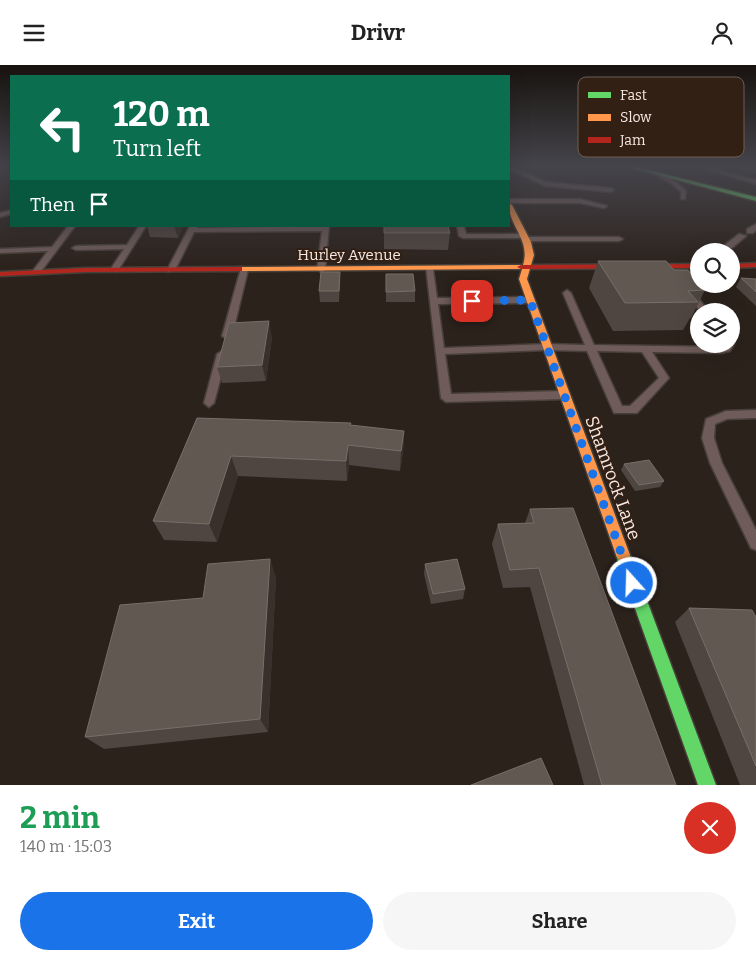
<!DOCTYPE html>
<html lang="en">
<head>
<meta charset="utf-8">
<style>
  :root { --surface:#fff; --page:#f6f6f6; --text:#222; --muted:#767676; --accent:#1a73e8 }
  body { margin:0; font-family:Bitter,serif; background:var(--page); color:var(--text); height:100vh; display:flex; flex-direction:column; font-size:19px; white-space:nowrap }
  * { box-sizing:border-box; margin:0 }
  p { font-size:16px; color:var(--muted) }
  .icon { flex:none; width:28px; height:28px; fill:none; stroke:currentColor; stroke-width:2; stroke-linecap:round; stroke-linejoin:round }
  .map { position:relative; height:720px; overflow:hidden }
  .drawer { display:flex; flex-direction:column; background:var(--surface); flex:1 }
  .drawer>* { flex:none }
  .top-card { position:absolute; left:10px; top:10px; width:500px; height:152px; border-radius:0px; box-shadow:0 5px 20px #0002; background:#0b6e4f; color:#fff; overflow:hidden }
  .buttons { position:absolute; left:690px; top:178px; display:grid; gap:10px }
  .buttons a { display:grid; place-items:center; width:50px; height:50px; border-radius:50%; background:var(--surface); box-shadow:0 5px 20px #0002; font-size:25px }
  .pin { position:absolute; display:grid; place-items:center; width:42px; height:42px; color:#fff; margin:-21px; border-radius:10px; box-shadow:0 2px 8px #0006 }
  .me { position:absolute; width:55px; margin:-28px; rotate:340deg; stroke-linejoin:round; filter:drop-shadow(0 0 4px #0008) }
  .turn { display:flex; align-items:center; gap:18px; height:105px; padding:0 20px; font-size:22px }
  .turn .icon { width:65px; height:65px; stroke-width:2.5 }
  .turn b { display:block; font-size:35px; line-height:42px }
  .then { display:flex; align-items:center; height:48px; padding:0 20px; background:#0003; gap:10px; font-size:19px }
  .round { display:grid; place-items:center; flex:none; width:52px; height:52px; border-radius:26px; background:var(--page) }
  .head { display:flex; align-items:center; justify-content:space-between; height:85px; padding:0 20px }
  h1 { font-size:30px; font-weight:700; line-height:38px; color:#1e9e55 }
  .action { display:flex; gap:10px; margin-top:auto; padding:10px 20px }
  .action a { flex:1; height:58px; border-radius:30px; background:var(--accent); color:#fff; font-size:20px; font-weight:700; line-height:58px; text-align:center }
  .action a+a { background:var(--page); color:var(--text) }
  header { display:flex; justify-content:space-between; align-items:center; height:65px; padding:0 20px; background:var(--surface); font-size:22px; font-weight:700 }
  .map>svg:first-child { display:block }
</style>
</head>
<body>
<header><svg class="icon" aria-label="menu" viewBox="0 0 24 24"><path d="M4 6h16M4 12h16M4 18h16"/></svg>Drivr<svg class="icon" aria-label="person" viewBox="0 0 24 24"><circle cx="12" cy="8" r="4"/><path d="M4 21q1-7 8-7t8 7"/></svg></header>
<div class="map">
<svg width="756" height="720" viewBox="0 0 756 720">
  <rect width="100%" height="100%" fill="#2c221c"/>
  <g fill="none" stroke-linecap="round" stroke-linejoin="round">
    <g stroke="#473f39" stroke-width="3">
      <path id="lane" d="M509,102H514L546,117L611,123L614,125L611,127L545,121L509,104Z
        M698,102H706L756,115V119Z
        M658,109C668,109 679,119 686,126L685,134H681V127L672,119L658,111Z
        M509,134H580L607,141L604,143L580,138H509Z
        M11,145V149L0,152V148Z
        M756,159V165L753,168H747V164Z
        M68,161H75L39,209L32,207L48,186L0,188V184L52,182Z
        M139,161H146L117,207L110,205L124,184L76,185L72,183L76,181L127,180Z
        M190,161H197V163L329,161L325,205L321,207L317,205L322,166L194,167L175,205L168,207L167,205Z
        M457,161H464L466,169H524L527,172H619L623,174L619,176H525L522,173H463L459,171Z
        M739,169L746,171L732,183H726V179Z
        M426,202L433,204L437,233L530,232L534,235L530,238L438,239L444,283L547,279L585,280L563,228L567,225L571,228L594,280L721,282L724,279H731V277L734,279L730,286L721,288L652,287L669,313L637,348H614L587,286L547,285L445,289L451,329L564,326L569,330L564,334L446,337L441,333ZM597,286L642,287L659,313L630,341H622Z
        M241,203L248,205L232,271L227,274L222,271Z
        M689,224L692,225L708,246H700L685,227Z
        M222,286L227,289L214,338L209,342L204,338L217,289Z
        M756,345V353L727,354L715,359L714,373L722,398L756,465V485L751,483L710,398L702,373L706,354L726,346Z"/>
    </g>
    <g stroke="#473f39" stroke-width="3">
      <path id="fast" d="M628,102H636L756,132V136Z
        M623,484L628,486L630,490L716,720H698L616,490L618,486Z"/>
    </g>
    <g stroke="#473f39" stroke-width="3">
      <path id="slow" d="M509,138L512,140L531,177L534,190L527,214L630,490L628,494L623,496L618,494L616,490L519,214L522,204L239,206L235,204L239,202L523,200C531,174 508,161 509,138Z"/>
    </g>
    <g stroke="#473f39" stroke-width="3">
      <path id="jam" d="M756,198V202L731,203V199Z
        M699,199V203L521,204L517,202L521,200Z
        M239,202H242V206L85,207L0,211V207L85,203Z"/>
    </g>
    <use href="#lane" fill="#6e5b5a" fill-rule="evenodd"/>
    <use href="#fast" fill="#63d668" fill-rule="evenodd"/>
    <use href="#slow" fill="#ff974d" fill-rule="evenodd"/>
    <use href="#jam" fill="#b3261e" fill-rule="evenodd"/>
  </g>
  <path fill="#504641" d="M727,102H756V109Z
    M147,161H183L178,173L150,172Z
    M384,161L450,168L448,185L384,184Z
    M598,196L674,205L705,225L691,253H690L683,265L613,266L589,223Z
    M386,209L415,226V237H386Z
    M741,213L756,214V241L736,222Z
    M340,217L339,237H320L319,226Z
    M272,272L266,316L222,318L217,302Z
    M197,353L351,360L404,366L403,387L400,406L349,400L347,416L238,411L217,477L164,475L153,456Z
    M624,399L664,416L660,422L635,426L621,405Z
    M530,444L676,720H584L530,522L503,523L492,479L498,459L525,458Z
    M425,499L465,524L463,534L431,539L424,509Z
    M276,512L268,667L104,684L85,672Z
    M689,543L756,552V720H740L675,557Z"/>
  <path fill="#3a302b" d="M174,161H183L178,173Z
    M269,256L272,272L266,316L262,300Z
    M404,366L403,387L400,406L401,386Z
    M348,380L349,400L347,416L346,396Z
    M231,391L238,411L217,477L209,459Z
    M270,494L276,512L268,667L260,654Z"/>
  <path fill="#615852" stroke="#796e69" d="M384,161H448L450,168H384Z
    M598,196H666L674,205H688L699,218V219L705,225L688,226L698,237L625,238Z
    M321,207H340L339,226H319Z
    M386,209H413L415,226L386,227Z
    M741,213L756,214V227Z
    M269,256L262,300L217,302L229,258Z
    M197,353L351,358L350,360L404,366L401,386L348,380L346,396L231,391L209,459L153,456Z
    M649,395L664,416L639,420L624,399Z
    M573,443L676,720H602L539,503L510,505L498,459L534,458L530,444Z
    M270,494L260,654L85,672L120,540L203,533L208,499Z
    M457,494L465,524L433,529L425,499Z
    M689,543L752,545L756,552V701Z
    M541,693L553,720H471Z"/>
  <linearGradient id="sky" x2="0" y2="1"><stop stop-color="#18130f"/><stop offset="0.5" stop-color="#45444b"/><stop offset="1" stop-color="#45444b" stop-opacity="0"/></linearGradient>
  <rect width="756" height="202" fill="url(#sky)"/>
  <g fill="none" stroke-linecap="round" stroke-linejoin="round">
    <path stroke="#1a73e8" stroke-width="9" stroke-dasharray="0 16.2" d="M472,236L530,235L632,518"/>
  </g>
  <g text-anchor="middle" stroke-width="4" stroke-linejoin="round" paint-order="stroke">
    <g font-size="15" fill="#f6e9e2" stroke="#332015">
      <text x="349" y="195">Hurley Avenue</text>
    </g>
    <g font-size="18" fill="#f6e9e2" stroke="#332015">
      <text transform="translate(613 413) rotate(70)" y="6">Shamrock Lane</text>
    </g>
  </g>
  <rect x="578" y="12" width="166" height="80" rx="8" fill="#332015" stroke="#6e5c52" stroke-width="1"/>
  <rect x="588" y="27" width="23" height="6" fill="#63d668"/>
  <rect x="588" y="49" width="23" height="7" fill="#ff974d"/>
  <rect x="588" y="72" width="23" height="6" fill="#b3261e"/>
  <g font-size="14" fill="#f6e9e2">
    <text x="620" y="35">Fast</text>
    <text x="620" y="57">Slow</text>
    <text x="620" y="80">Jam</text>
  </g>
</svg>
<div class="buttons">
<a><svg class="icon" aria-label="search" viewBox="0 0 24 24"><circle cx="10" cy="10" r="6"/><path d="M15 15l6 6"/></svg></a>
<a><svg class="icon" aria-label="layers" viewBox="0 0 24 24"><path d="M12 4l9 5-9 5-9-5zM3 14l9 5 9-5"/></svg></a>
</div>
<div class="pin" style="left:472px;top:236px;background:#d93025"><svg class="icon" aria-label="arrive" viewBox="0 0 24 24"><path d="M6 21V4h12l-3 4 3 4H6"/></svg></div>
<svg class="me" style="left:632px;top:518px" viewBox="-20 -20 40 40"><circle r="17" fill="#1a73e8" stroke="#fff" stroke-width="3"/><path d="M0-11L8 9 0 5-8 9z" fill="#fff"/></svg>
<div class="top-card">
<div class="turn"><svg class="icon" aria-label="left" viewBox="0 0 24 24"><path d="M17 20v-9H6M10 6l-5 5 5 5"/></svg><div><b>120 m</b>Turn left</div></div>
<div class="then">Then<svg class="icon" aria-label="arrive" viewBox="0 0 24 24"><path d="M6 21V4h12l-3 4 3 4H6"/></svg></div>
</div>
</div>
<section class="drawer">
<div class="head"><div><h1>2 min</h1><p>140 m · 15:03</p></div><a class="round" style="background:#d93025;color:#fff"><svg class="icon" aria-label="close" viewBox="0 0 24 24"><path d="M6 6l12 12M18 6L6 18"/></svg></a></div>
<div class="action"><a>Exit</a><a>Share</a></div>
</section>
</body>
</html>
